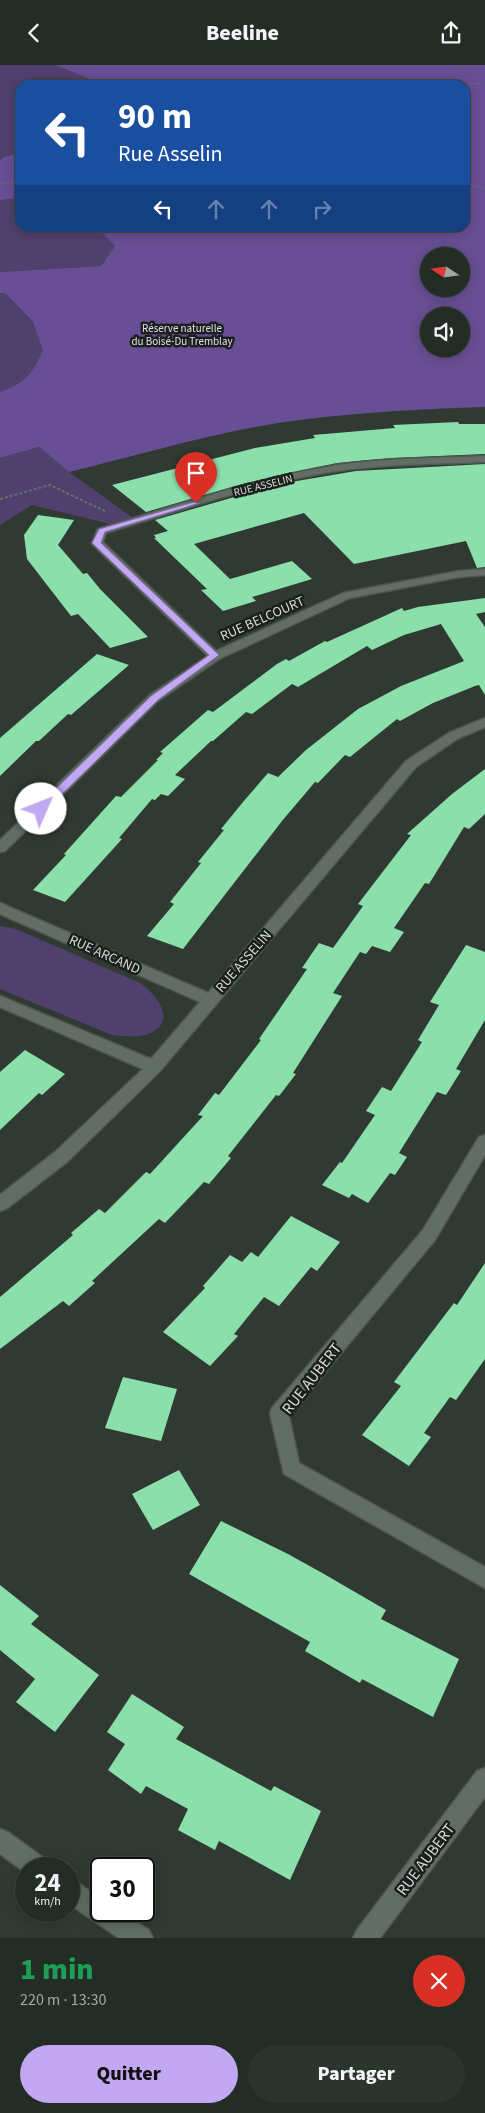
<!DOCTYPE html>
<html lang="fr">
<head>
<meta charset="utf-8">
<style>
  :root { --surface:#242c26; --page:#2c342e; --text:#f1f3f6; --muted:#a3a7a7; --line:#414843; --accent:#c2a8f3 }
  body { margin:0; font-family:"Source Sans 3",sans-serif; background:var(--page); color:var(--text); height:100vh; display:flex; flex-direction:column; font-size:19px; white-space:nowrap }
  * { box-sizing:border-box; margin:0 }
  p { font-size:16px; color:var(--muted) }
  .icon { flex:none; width:28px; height:28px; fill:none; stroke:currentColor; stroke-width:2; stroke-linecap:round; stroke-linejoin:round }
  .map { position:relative; height:1873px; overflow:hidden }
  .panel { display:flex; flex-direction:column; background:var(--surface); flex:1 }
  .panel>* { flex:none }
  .banner { position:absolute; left:15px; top:15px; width:455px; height:152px; border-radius:15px; box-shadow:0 2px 12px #0003,0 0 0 1px var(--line); background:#1a4fa0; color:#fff; overflow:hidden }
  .needle { width:32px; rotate:283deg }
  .fabs { position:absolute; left:420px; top:182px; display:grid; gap:10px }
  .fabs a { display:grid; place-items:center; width:50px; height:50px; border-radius:50%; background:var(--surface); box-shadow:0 2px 12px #0003,0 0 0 1px var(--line); font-size:25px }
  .speed { position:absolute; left:15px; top:1792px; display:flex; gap:10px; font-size:25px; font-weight:700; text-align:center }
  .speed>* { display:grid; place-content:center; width:65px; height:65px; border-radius:50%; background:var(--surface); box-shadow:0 2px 12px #0003,0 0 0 1px var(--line); line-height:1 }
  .speed small { font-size:12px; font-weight:400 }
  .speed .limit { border:2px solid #111; border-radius:8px; background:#fff; color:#111 }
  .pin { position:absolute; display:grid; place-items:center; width:42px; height:42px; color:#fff; margin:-51px -21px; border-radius:50% 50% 50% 0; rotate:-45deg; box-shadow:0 0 5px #0007 }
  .pin .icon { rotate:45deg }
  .me { position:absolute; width:55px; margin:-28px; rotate:46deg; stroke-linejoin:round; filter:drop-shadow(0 0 4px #0008) }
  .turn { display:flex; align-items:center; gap:18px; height:105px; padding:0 20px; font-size:22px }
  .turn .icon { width:65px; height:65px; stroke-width:2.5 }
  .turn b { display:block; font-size:35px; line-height:42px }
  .lanes { display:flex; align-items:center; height:48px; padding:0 20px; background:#0003; justify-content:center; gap:25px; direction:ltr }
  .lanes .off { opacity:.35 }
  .round { display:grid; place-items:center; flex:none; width:52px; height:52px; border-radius:26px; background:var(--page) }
  .summary { display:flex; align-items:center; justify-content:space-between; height:85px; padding:0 20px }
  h1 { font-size:30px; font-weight:800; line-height:38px; color:#1e9e55 }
  .action { display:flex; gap:10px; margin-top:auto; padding:10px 20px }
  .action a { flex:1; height:58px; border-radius:30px; background:var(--accent); color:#111; font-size:20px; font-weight:800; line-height:58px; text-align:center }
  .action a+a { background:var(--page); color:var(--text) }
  header { display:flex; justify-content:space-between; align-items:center; height:65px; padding:0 20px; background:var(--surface); font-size:22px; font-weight:800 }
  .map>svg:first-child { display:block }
</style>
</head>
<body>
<header><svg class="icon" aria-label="back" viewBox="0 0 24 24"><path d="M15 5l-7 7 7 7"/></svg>Beeline<svg class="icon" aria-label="share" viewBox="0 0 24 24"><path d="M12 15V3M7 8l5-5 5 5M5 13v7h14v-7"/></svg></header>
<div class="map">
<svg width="485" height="1873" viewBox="0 0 485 1873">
  <rect width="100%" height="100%" fill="#303a33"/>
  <path fill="#50406d" d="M0,0H55L104,20H20V88L4,92L0,95Z
    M20,133V162L97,163L115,181L101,201L0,207V135Z
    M0,228L6,229L33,257L44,285C32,308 24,319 0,327Z
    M39,382L69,407L133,453L110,459L32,440L0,460V393Z
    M0,861L16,864L140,918C157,930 179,957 148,969C137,973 123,971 112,970L0,924Z"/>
  <path fill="#684e94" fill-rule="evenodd" d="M55,0H485V342C423,344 361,347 299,355C221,365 145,389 69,407L39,382L0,393V327C24,319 33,308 43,285L33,257L6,229L0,228V207L101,201L115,181L97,163L465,162V20H104ZM429,191H461V224H429ZM429,251H461V284H429Z
    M20,88V133L0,135V95L4,92Z"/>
  <path fill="#8adfab" d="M458,357L459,359H485V389L392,393L337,398L246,418L146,447L112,420L255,383L315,373L313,370L395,363L393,360Z
    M485,399V502L477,503L466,476L354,499L304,448L194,479L230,514L292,496L312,514L252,532L256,536L223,546L201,525L207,524L154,473H156L154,470L168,466L155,455L279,419L356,406Z
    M38,450L74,455L58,480L83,509L87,508L100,524L148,572L110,583L78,549L71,551L27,494L24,470Z
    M485,533V547L476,549L485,562V630L479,620L475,621L433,638L400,656L397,654L350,692L345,690L318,718L315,717L282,756L183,884L147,871L174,839L170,837L201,798L198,797L224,765L221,764L243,737L268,708L278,712L306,685L358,644L401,621L464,596L441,559L404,570L372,585L367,581L298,622L292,619L252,649L246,647L213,676H211L175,710L185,714L168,731L161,729L155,735L152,734L119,773L122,774L65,837L33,825L66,790L64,789L116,731L121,732L158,695H156L163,688L160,687L208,645L213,647L277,599L286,594L289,596L325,576L327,577L402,543L404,546L418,542Z
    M97,589L129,600L71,650L68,649L39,676H36L0,711V673Z
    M485,704V749L469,764L464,762L429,819L425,818L394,863L404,867L390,887L372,881L366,889L360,887L333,928L342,931L293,1008L296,1009L279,1031L276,1030L228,1091L231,1093L209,1119L204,1117L165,1158L159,1154L92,1216L95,1218L69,1241L63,1236L0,1284V1232L73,1170L71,1168L99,1144L105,1148L146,1107L150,1109L203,1051L198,1050L215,1028L219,1030L261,975L259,974L307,904L302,903L319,878L333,883L363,841L358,839L411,770L407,769L452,729Z
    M466,880L485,887V955L456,1004L461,1006L446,1030L437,1027L399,1088L407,1092L395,1110L390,1108L368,1138L352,1129L349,1133L322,1120L340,1097L342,1098L375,1050L366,1046L382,1022L391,1026L422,977L418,975L439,940L430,937Z
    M25,985L65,1009L42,1030L39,1028L0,1065V1007Z
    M291,1151L340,1177L317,1206L311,1202L279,1241L264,1232L234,1269L238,1271L210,1301L163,1267L205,1223L203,1221L230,1190L242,1197L251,1187L258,1192Z
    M485,1198V1294L456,1335L450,1332L424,1368L431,1372L409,1401L362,1370L401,1321L394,1317L454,1238L457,1240Z
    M123,1312L177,1324L161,1376L105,1363Z
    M179,1405L200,1440L153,1465L132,1429Z
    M221,1456L288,1489L324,1509L386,1545L381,1554L459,1594L433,1652L362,1614L360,1618L305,1586L310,1577L189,1509Z
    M0,1520L39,1551L31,1559L99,1610L55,1667L16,1637L35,1614L0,1585Z
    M132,1629L184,1662L176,1674L271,1726L274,1721L321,1746L290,1815L219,1776L215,1785L178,1765L188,1744L146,1721L141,1729L108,1705L125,1679L107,1667Z"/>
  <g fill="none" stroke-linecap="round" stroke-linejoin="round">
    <g stroke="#4d5650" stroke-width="3">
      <path id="street" d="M485,391V397C436,399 386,399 337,406C258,418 182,445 106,468L103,477L216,586L343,528L459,506L485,504V510L459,512L350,533L219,594L158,636L5,786L0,787V775L150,630L208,591L93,480L92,478L98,464C177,440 256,413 337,400C386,393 436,393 485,391Z
        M485,653V662L457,674L416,702L160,1006L67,1097L6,1144L0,1146V1130L55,1087L143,1004L0,942V931L151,994L200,937L0,849V838L208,928L406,696L449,668Z
        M485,1070V1090L435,1175L289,1351L299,1398L485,1502V1523L284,1409L270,1349L272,1343L423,1165L479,1072Z
        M485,1703V1732L380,1873H353L357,1865L477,1706Z
        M0,1764L8,1767L48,1796L51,1804H26V1808L0,1789Z
        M69,1814L77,1817L101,1834V1846H119L149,1865L153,1873H119L69,1839Z"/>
    </g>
    <path stroke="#67706a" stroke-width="1" stroke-dasharray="2.5 1" stroke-linecap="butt" d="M450,20L485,18
      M0,118L20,117
      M465,119L485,124"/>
    <path stroke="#67706a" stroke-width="2" stroke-dasharray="3 2" stroke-linecap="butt" d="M0,434L50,420L107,447"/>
    <use href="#street" fill="#626d66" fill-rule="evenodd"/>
  </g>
  <path fill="#c2a8f3" stroke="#7e6d9e" d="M194,437L200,438L105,467L101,478L219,590L158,635L45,746H38V741L151,631L209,590L92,478L99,464Z"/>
  <g text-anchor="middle" stroke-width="5" stroke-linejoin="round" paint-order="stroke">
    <g font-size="11" fill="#e1dbef" stroke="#1b201d">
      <text x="182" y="267">Réserve naturelle<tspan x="182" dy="13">du Boisé-Du Tremblay</tspan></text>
    </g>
    <g font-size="11" fill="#d6ddd8" stroke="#1b201d">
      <text transform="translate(263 420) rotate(-14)" y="4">RUE ASSELIN</text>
    </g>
    <g font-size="14" fill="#d6ddd8" stroke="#1b201d">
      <text transform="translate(262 553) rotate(-24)" y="5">RUE BELCOURT</text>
      <text transform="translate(105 889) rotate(24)" y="5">RUE ARCAND</text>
      <text transform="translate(243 896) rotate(-49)" y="5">RUE ASSELIN</text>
    </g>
    <g font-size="16" fill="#d6ddd8" stroke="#1b201d">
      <text transform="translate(311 1313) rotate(-52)" y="6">RUE AUBERT</text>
      <text transform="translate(425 1794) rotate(-53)" y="6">RUE AUBERT</text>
    </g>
  </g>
</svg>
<div class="fabs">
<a><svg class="needle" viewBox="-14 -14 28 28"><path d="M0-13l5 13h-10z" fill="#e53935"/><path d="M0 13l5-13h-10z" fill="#a3a7a7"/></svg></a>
<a><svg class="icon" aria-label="sound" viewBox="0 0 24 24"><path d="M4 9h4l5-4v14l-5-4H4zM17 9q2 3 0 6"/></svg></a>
</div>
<div class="speed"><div>24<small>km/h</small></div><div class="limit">30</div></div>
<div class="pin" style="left:196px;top:438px;background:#d93025"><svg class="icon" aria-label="arrive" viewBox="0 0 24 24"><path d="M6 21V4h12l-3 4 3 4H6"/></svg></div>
<svg class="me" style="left:41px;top:744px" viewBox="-20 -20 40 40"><circle r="19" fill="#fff"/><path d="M0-13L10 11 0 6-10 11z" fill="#c2a8f3"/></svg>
<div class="banner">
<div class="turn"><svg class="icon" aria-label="left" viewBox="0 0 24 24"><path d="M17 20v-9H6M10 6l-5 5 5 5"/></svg><div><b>90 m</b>Rue Asselin</div></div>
<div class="lanes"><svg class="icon" aria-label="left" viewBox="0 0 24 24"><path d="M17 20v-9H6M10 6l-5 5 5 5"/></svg><svg class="icon off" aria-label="ahead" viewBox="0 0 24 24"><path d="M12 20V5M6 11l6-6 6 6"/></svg><svg class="icon off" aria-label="ahead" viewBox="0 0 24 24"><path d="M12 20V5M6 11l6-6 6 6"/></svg><svg class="icon off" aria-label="right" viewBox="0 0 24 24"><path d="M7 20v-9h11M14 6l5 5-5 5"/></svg></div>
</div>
</div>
<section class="panel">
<div class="summary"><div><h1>1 min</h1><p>220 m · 13:30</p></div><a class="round" style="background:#d93025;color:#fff"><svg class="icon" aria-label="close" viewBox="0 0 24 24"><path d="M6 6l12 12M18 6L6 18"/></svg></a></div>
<div class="action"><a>Quitter</a><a>Partager</a></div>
</section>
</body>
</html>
